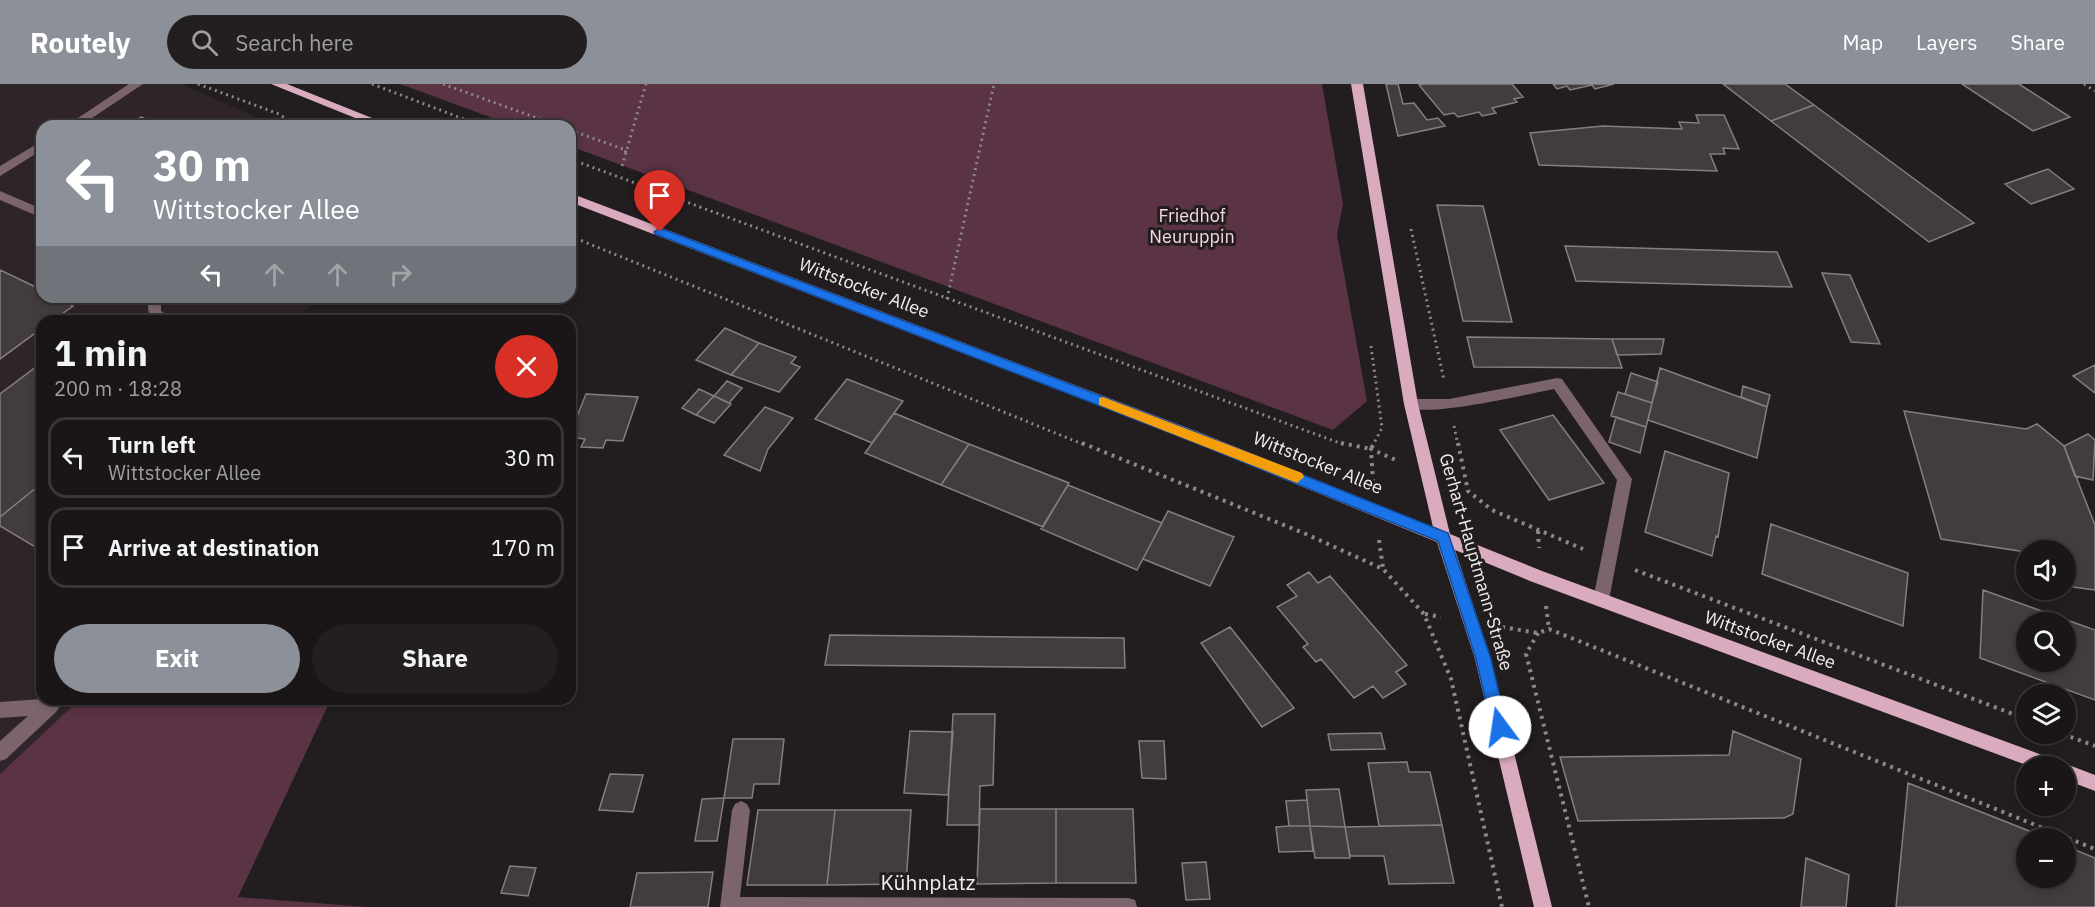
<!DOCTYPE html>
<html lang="en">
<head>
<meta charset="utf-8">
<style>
  :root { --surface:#1a1617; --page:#231f20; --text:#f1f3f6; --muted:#9f9fa1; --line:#383536; --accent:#8c9099 }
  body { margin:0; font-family:"IBM Plex Sans",sans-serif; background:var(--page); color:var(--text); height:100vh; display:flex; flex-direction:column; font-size:22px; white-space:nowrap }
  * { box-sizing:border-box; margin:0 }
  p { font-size:20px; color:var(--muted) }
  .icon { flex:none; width:33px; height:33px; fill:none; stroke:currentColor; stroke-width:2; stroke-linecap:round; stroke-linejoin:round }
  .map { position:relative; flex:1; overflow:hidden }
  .panel { position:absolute; left:36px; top:231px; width:540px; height:390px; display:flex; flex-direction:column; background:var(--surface); border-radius:18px; box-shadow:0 3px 9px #0003,0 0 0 2px var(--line) }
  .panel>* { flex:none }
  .guide { position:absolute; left:36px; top:36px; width:540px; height:183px; border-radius:18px; box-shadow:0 3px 9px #0003,0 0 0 2px var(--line); background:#8c9099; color:#fff; overflow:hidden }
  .fabs { position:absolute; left:2016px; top:456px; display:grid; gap:12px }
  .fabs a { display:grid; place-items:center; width:60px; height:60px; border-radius:50%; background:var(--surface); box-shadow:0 3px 9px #0003,0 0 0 2px var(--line); font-size:30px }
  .pin { position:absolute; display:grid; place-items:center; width:51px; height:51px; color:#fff; margin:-62px -26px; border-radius:50% 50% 50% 0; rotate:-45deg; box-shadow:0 0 6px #0007 }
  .pin .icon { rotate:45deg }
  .me { position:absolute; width:66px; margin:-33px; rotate:346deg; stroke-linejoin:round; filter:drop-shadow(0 0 4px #0008) }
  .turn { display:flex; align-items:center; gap:21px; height:126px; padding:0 18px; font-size:27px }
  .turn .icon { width:78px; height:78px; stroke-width:2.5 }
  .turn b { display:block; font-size:42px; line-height:51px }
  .lanes { display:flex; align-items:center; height:57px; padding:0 18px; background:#0003; justify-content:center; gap:30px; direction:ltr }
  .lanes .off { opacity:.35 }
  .round { display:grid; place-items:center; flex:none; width:63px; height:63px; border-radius:32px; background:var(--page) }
  .summary { display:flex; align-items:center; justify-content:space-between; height:102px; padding:0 18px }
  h1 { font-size:36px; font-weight:700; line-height:45px }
  .action { display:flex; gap:12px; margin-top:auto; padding:12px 18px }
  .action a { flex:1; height:69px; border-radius:36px; background:var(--accent); color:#fff; font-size:24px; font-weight:700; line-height:69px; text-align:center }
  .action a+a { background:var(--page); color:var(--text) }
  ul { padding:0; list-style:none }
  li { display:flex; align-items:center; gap:18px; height:81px; margin:0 12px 9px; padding:0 6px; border:3px solid var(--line); border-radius:18px }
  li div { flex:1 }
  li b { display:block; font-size:22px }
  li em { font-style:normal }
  header { display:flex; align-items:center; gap:36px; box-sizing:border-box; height:84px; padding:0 30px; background:var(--accent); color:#fff }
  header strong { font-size:28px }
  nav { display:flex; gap:33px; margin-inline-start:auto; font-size:21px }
  .search { width:420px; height:54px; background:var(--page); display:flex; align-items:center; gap:15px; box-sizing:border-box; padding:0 21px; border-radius:33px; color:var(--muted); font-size:22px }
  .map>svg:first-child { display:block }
</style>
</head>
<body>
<header>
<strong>Routely</strong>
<div class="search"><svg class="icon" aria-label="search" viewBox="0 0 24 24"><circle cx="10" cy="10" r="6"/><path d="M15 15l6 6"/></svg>Search here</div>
<nav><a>Map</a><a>Layers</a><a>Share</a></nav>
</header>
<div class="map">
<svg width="2095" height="823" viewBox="0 0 2095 823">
  <rect width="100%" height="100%" fill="#221d1f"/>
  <path fill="#2f2429" d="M0,0H181L277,42H42V213H322L293,237H42V615H80L0,690Z"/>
  <path fill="#5a3344" d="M400,0H1322L1343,120L1337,151L1367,317L1333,346L570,62V42H514Z
    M80,615H331L238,813L368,823H0V690Z"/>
  <path fill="#433c3f" stroke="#857e81" stroke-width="1.5" fill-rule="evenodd" d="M1386,0H1398L1403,20L1414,19L1427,36L1438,34L1445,42L1398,52Z
    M1424,0H1512L1523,13L1514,15L1517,18L1492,24L1496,29L1482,32L1479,28L1458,33L1454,29L1444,31L1419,1Z
    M1553,0H1614L1595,5L1592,1L1570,6L1567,2L1557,5Z
    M1723,0H1785L1814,21L1771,37Z
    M1962,0H2019L2070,33L2033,47Z
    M1814,21L1974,139L1929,158L1771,37Z
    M1696,31H1724L1739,65L1723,64L1725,70H1710L1717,87L1539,81L1530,49L1603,42L1682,45L1679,38L1699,39Z
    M141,33L162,42H127Z
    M2048,85L2074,105L2031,120L2005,100Z
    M1437,121L1483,122L1512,238L1463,237Z
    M1565,162L1777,168L1792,203L1576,197Z
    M0,186L42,206V213H56L73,222L52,237H42V244L0,275Z
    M1822,189L1850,191L1880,260L1851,258Z
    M725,244L759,259L731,291L696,276Z
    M1467,253L1612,255L1622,284L1474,283Z
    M1612,255H1664L1661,270L1617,271Z
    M759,259L796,273L791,279L800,283L779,308L731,291Z
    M40,280L42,281V399L0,433V310Z
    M2095,281V309L2073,292Z
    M1660,284L1767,323L1757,374L1648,336Z
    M1631,289L1658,298L1652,319L1625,310Z
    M847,295L903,317L872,359L815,335Z
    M727,297L742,304L729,319L714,312Z
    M1743,302L1770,311L1767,323L1741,313Z
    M699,305L714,312L696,331L682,324Z
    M1618,308L1652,319L1646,343L1611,332Z
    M586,310L638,313L623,357L606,356L603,364L581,363L585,355L570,353V335H576Z
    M714,312L731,320L714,339L696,331Z
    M765,323L793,334L768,365L760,387L724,371Z
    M1904,327L2026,345L2037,340L2064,362L2095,441V506L2066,502V466L2026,468L1941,455Z
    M894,329L969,360L941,401L865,369Z
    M1553,331L1604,399L1549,416L1500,346Z
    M1616,333L1646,343L1640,369L1609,358Z
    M2088,350L2095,356L2093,396L2075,392L2064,362Z
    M969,360L1069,399L1043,443L941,401Z
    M1665,367L1729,389L1718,453L1716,452L1712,472L1645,448Z
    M42,399V467L0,442V433Z
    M1068,401L1162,439L1137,486L1041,445Z
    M1168,427L1234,453L1210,502L1143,475Z
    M1771,440L1908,489L1903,542L1762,490Z
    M1309,488L1318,499L1330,492L1407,581L1396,588L1406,600L1383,614L1373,602L1354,614L1321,575L1316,578L1303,563L1308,560L1277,523L1297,512L1287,501Z
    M1983,506L2095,546V616L1980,574ZM2026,538H2066V578H2026Z
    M1230,543L1294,624L1262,643L1201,559Z
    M830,551L1124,554L1125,584L825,581Z
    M953,630H995L993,701L980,702L979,741H947Z
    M910,647L953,648L948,711L904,709Z
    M1733,647L1801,675L1793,730L1784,734L1578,737L1560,673L1729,671Z
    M1381,649L1385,665L1331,666L1328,650Z
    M733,655H784L779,700H754L752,714H724Z
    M1139,657H1164L1166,695L1142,694Z
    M1407,678L1409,688H1430L1442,741L1379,742L1368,679Z
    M610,690L643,691L633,728L599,726Z
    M1908,699L2047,754H2026V794H2066V762L2095,774V823H1896Z
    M1339,705L1345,743L1310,742L1306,706Z
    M724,714L717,757H695L702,715Z
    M1307,716L1310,742H1289L1286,717Z
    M980,725H1056V799L977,800Z
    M1056,725H1133L1136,799H1056Z
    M758,726H835L827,801H747Z
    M835,726H911L906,800L827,801Z
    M1442,741L1454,799L1389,800L1384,772H1350L1345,743Z
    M1289,742H1310L1313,767L1279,768L1276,743Z
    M1310,742L1345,743L1350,774H1315Z
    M1806,774L1849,791L1846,823H1801Z
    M1206,778L1210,815L1186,816L1182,779Z
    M510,782L536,784L528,812L501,809Z
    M713,788L708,823H630L637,789Z"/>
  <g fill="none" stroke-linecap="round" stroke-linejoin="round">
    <path stroke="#8c888a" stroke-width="3" stroke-dasharray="2 4" stroke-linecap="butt" d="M198,0L279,30L296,42
      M372,0L482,42
      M443,0L559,42
      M2084,0L2095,7
      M570,46L626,66L625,69
      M570,75L1345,361
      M622,82L646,0
      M1411,145L1444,296
      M570,152L1085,361
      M947,215L994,0
      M1371,262L1382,344L1373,361
      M1454,342L1458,361"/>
    <path stroke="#8c888a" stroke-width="4" stroke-dasharray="3 5" stroke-linecap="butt" d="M1082,359L1306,450L1383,485L1424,530L1451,595L1502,823
      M1341,359L1371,365L1374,359
      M1458,359L1468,407L1492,426L1583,465
      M1373,398L1371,365L1398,377
      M1538,447L1539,464
      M1379,456L1383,484
      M1635,486L2026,635
      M1546,522L1549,545
      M1425,530L1441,533
      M1502,543L1538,549L1549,545L2095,765
      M1538,549L1526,570L1589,823
      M2063,650L2095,662"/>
    <path fill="#7b646d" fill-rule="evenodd" d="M129,0H143L80,42H66Z
      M42,57V66L0,92V82Z
      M0,107L42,125V134L0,116Z
      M147,213H161V227L177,237H158L149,232Z
      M1557,294L1562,295L1632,395L1609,516L1607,521L1601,523L1595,521L1593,516L1617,396L1554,305C1531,309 1415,338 1404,320L1411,315H1449Z
      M42,615H65L56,628L6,675L0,677V657L28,632L0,634V618Z
      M741,717L747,720L750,726L740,813L1128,814L1135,816L1137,823H720L732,726L735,720Z"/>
    <path fill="#daabbe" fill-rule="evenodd" d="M271,0H287L392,42H375Z
      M1351,0H1363L1418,320L1450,450L1542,487L2050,674L2056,676L2058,682H2029L1530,497L1455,466L1491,575L1552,823H1534L1475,575L1437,458L1191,357L570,118V109L1201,349L1433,443L1404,320Z
      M2066,680L2095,691V707L2066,696V682H2060Z"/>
  </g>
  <path fill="#1a73e8" stroke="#114b97" stroke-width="1.5" d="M660,144L1201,350L1448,449L1491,575L1507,643L1505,648L1500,650L1494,648L1492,643L1476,575L1438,457L1191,357L655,150L654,148Z"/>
  <path fill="#f59e0b" d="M1103,313L1302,389L1304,393L1297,399L1292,397L1099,321V314Z"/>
  <g text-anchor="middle" stroke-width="6" stroke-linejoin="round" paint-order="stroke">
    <g font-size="18" fill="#f8d7e4" stroke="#221d1f">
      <text x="1192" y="138">Friedhof<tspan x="1192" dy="21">Neuruppin</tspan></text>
    </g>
    <g font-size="18" fill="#f2eef0" stroke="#221d1f">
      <text transform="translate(864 204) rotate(21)" y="6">Wittstocker Allee</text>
      <text transform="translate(1318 379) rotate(22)" y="6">Wittstocker Allee</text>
      <text transform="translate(1476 478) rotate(74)" y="6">Gerhart-Hauptmann-Straße</text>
      <text transform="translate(1770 556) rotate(20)" y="6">Wittstocker Allee</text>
    </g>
    <g font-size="21" fill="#f2eef0" stroke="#221d1f">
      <text x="928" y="806">Kühnplatz</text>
    </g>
  </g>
</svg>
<div class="fabs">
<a><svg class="icon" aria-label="sound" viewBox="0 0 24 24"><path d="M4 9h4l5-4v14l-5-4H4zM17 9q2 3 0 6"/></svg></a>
<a><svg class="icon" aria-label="search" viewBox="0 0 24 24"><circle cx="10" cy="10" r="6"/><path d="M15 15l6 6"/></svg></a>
<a><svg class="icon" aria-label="layers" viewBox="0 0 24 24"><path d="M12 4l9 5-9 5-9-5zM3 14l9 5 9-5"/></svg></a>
<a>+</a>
<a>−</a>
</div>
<div class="pin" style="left:660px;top:148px;background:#d93025"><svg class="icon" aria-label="arrive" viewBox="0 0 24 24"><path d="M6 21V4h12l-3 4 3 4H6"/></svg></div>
<svg class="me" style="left:1500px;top:643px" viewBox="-20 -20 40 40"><circle r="19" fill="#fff"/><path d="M0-13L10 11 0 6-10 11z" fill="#1a73e8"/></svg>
<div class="guide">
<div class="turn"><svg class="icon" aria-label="left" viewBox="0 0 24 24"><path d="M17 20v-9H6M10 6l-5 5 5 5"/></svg><div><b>30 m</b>Wittstocker Allee</div></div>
<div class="lanes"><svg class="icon" aria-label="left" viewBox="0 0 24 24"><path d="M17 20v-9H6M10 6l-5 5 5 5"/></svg><svg class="icon off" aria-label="ahead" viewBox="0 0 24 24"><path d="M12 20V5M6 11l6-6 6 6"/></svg><svg class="icon off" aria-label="ahead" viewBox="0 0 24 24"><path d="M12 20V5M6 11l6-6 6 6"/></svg><svg class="icon off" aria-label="right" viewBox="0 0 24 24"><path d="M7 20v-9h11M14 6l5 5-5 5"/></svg></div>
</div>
<section class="panel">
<div class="summary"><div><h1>1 min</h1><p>200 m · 18:28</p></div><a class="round" style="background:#d93025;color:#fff"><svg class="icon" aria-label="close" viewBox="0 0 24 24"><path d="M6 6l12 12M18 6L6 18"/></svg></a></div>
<ul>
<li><svg class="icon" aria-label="left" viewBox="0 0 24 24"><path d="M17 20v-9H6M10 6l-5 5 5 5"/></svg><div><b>Turn left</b><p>Wittstocker Allee</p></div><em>30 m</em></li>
<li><svg class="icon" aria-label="arrive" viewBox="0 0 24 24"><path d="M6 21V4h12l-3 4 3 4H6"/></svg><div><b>Arrive at destination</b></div><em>170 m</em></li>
</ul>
<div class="action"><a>Exit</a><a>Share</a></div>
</section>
</div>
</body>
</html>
